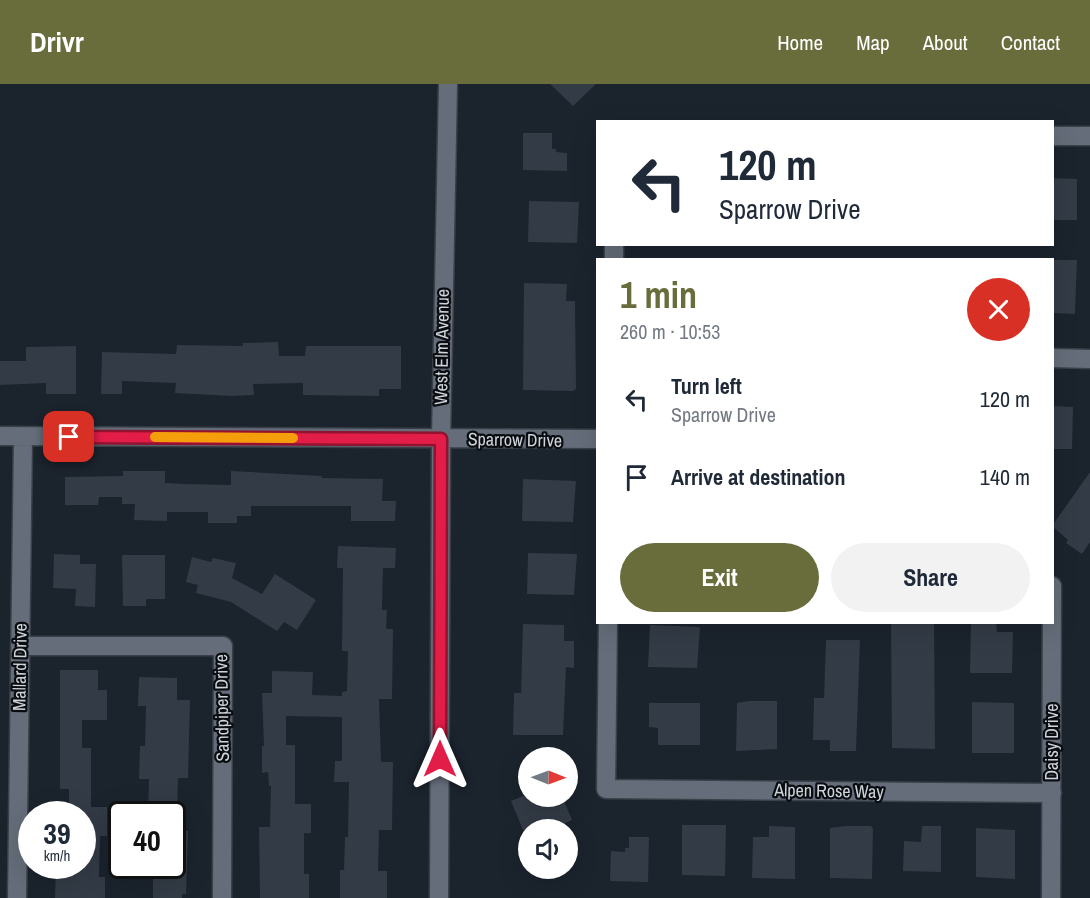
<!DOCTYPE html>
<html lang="en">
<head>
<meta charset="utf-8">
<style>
  :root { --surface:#fff; --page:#f2f2f3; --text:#1f2937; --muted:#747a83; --accent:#696c3b }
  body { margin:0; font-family:"Archivo Narrow",sans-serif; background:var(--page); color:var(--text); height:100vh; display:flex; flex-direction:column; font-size:22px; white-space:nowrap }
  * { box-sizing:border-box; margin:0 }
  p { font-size:20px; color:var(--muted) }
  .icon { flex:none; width:33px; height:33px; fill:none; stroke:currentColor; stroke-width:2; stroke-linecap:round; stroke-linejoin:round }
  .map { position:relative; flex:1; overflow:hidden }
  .drawer { position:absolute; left:596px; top:174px; width:458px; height:366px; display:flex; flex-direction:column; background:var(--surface); border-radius:0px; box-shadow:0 6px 24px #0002 }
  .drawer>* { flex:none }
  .top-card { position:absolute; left:596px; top:36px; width:458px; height:126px; border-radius:0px; box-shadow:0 6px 24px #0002; background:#fff; color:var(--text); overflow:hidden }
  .needle { width:39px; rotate:91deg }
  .buttons { position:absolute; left:518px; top:663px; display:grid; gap:12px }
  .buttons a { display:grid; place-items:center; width:60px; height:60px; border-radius:50%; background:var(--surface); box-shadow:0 6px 24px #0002; font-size:30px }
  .speed { position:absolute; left:18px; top:717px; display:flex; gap:12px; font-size:30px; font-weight:700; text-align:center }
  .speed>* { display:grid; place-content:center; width:78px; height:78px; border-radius:50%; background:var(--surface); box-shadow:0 6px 24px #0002; line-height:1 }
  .speed small { font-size:15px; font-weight:400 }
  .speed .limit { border:3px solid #111; border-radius:9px; background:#fff; color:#111 }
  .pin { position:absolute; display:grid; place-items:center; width:51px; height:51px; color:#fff; margin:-26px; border-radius:12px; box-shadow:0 3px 9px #0006 }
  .me { position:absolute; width:66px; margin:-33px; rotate:0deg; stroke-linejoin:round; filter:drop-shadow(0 0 4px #0008) }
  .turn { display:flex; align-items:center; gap:21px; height:126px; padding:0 24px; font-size:27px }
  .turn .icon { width:78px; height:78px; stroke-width:2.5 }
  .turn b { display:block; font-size:42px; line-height:51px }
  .round { display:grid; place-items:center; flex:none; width:63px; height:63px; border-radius:32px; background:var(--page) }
  .head { display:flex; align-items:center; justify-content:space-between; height:102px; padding:0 24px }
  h1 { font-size:36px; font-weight:800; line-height:45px; color:var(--accent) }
  .cta { display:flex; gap:12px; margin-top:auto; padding:12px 24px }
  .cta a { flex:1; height:69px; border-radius:36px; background:var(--accent); color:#fff; font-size:24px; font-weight:800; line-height:69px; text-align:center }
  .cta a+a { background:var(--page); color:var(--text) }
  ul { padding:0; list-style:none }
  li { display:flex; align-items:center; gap:18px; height:78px; padding:0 24px }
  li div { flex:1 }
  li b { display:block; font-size:22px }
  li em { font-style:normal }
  header { display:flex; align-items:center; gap:36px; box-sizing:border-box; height:84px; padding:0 30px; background:var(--accent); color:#fff }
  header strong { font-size:28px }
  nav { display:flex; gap:33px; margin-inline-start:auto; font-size:21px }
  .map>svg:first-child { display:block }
</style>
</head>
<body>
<header>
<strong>Drivr</strong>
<nav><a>Home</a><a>Map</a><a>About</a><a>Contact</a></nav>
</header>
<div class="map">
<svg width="1090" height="814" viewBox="0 0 1090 814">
  <rect width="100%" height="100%" fill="#1b232d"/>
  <path fill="#333b46" d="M550,0H596L573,22Z
    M523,49H552V65H556V68L567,69V87L523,86Z
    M1052,94L1077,95V136H1052Z
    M529,117L579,118L577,159L528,158Z
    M1052,176H1077L1075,230L1052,229Z
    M524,199L567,200L566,217H575L576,305L573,307L523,306Z
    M278,258L279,272H305L306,262H401V305H379V312L303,311V299L253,300L254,311L232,312L175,309L176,299L122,297V310H101L102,268L176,270L177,261L243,262V259Z
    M76,262V310H46V299L0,301V277H26V263Z
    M1052,322L1073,323L1072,365H1052Z
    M123,387H165V399L184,400L231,401V387L322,392L321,394L383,395L382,417H396L395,437H351V422H251V432H237V439H208V428H167V437L134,436L135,420H122V413H99L98,421H65V393L123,392Z
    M1090,388V458L1082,470L1066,459L1068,456L1052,442Z
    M523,395L576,397L573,438L522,437Z
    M338,462L396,464L395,484H383L382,526H387L386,545H393L392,615H379L381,678H393L392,746H379L378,787H387V814H340V786H344L345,753H348L349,698H334L335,677H342V633L286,632V661H295V720H311V749H304V790H309V814H260L259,743H270L271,702H269L268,688L262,689V662H264L262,609H272V587L313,588L312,611L342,612V608L347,607L348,567H342L343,484H337Z
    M528,469L577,470L574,511L527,510Z
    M54,470L80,471V480H96L95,523L75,522L76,505L53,504Z
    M122,471H165V515H146V522H123Z
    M192,473L211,478L213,474L236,479L232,494L262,510L275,490L316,516L297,546L284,538L277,547L231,518L196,509L198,501L186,498Z
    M971,538H996L997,548H1013L1012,589H970Z
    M891,539H934L935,665L892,664Z
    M523,540L564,541V557H574V584L566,583L563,651H513L514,609H521Z
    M650,541L700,543L697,584L648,583Z
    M826,556H860L856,667H830V656H813L814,614H824Z
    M60,586H98V606H107V636H82V664H91V723H107V752H100L99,793H105V814H55L56,782H82V730H69V705H60Z
    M139,593L177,594V616H190L188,694H178L177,730H148L149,695H139L140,662H145L146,622H138Z
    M749,617H777V665L736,667L737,619Z
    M972,618L1014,619V669H972Z
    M649,619H700V661H658V644L649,643Z
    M523,712H562L572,736L550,746H523L511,717Z
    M682,741H726L725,792L682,791Z
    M769,742L795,743V795L752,794L753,753H769Z
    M845,742H871L873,745L872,795L830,794V744Z
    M922,742H941V788L903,787L904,757L921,758Z
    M976,744L1015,746V795L976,793Z
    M172,746L188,747L186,810H182V814H153V793H164V782H172Z
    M629,753H649L648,798L610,797L611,767L625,768V764H629Z"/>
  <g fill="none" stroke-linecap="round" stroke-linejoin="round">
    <g stroke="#3a4048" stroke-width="21">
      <path id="minor" d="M1052,52H1090
        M614,176V160
        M1052,274L1090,275
        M0,352L597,355
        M608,538L606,705L1052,709
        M20,562H223L222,814
        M17,814L23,353
        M439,814L441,355L448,0
        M1051,814L1052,502"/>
    </g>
    <use href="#minor" stroke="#646d79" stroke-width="18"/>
  </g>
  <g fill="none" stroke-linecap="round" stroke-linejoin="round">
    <g stroke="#92132f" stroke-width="15">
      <path id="route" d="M69,353L441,355L440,675"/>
    </g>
    <use href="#route" stroke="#e11d48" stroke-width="10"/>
    <path stroke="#f59e0b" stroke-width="10" d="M155,353L293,354"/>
  </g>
  <g text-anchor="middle" stroke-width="4.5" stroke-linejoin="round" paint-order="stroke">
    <g font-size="18" fill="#cfd4da" stroke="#090c10">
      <text transform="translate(442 263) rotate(-89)" y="6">West Elm Avenue</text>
      <text transform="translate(515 356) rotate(1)" y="6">Sparrow Drive</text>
      <text transform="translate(20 583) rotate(-89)" y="6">Mallard Drive</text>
      <text transform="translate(222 624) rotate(-91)" y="6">Sandpiper Drive</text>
      <text transform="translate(1052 658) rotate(-90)" y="6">Daisy Drive</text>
      <text transform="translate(829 707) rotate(1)" y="6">Alpen Rose Way</text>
    </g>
  </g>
</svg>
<div class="buttons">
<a><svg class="needle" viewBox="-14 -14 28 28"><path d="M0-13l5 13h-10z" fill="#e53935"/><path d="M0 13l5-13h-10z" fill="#747a83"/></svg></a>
<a><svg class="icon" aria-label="sound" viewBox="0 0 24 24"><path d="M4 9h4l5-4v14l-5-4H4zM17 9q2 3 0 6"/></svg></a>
</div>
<div class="speed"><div>39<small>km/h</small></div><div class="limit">40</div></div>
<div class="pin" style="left:69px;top:353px;background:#d93025"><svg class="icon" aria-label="arrive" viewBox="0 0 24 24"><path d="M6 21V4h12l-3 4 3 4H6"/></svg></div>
<svg class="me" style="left:440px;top:675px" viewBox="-20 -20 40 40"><path d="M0-17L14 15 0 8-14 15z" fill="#e11d48" stroke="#fff" stroke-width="4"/></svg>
<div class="top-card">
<div class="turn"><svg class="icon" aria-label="left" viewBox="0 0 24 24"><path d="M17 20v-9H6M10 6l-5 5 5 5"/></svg><div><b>120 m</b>Sparrow Drive</div></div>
</div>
<section class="drawer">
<div class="head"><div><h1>1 min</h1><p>260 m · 10:53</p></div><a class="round" style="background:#d93025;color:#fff"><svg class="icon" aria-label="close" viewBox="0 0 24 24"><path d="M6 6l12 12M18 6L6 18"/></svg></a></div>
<ul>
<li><svg class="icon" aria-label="left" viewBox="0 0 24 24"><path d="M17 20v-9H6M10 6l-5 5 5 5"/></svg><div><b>Turn left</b><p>Sparrow Drive</p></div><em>120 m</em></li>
<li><svg class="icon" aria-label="arrive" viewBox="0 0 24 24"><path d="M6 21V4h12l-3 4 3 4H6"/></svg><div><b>Arrive at destination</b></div><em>140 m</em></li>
</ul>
<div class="cta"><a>Exit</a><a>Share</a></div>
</section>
</div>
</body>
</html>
